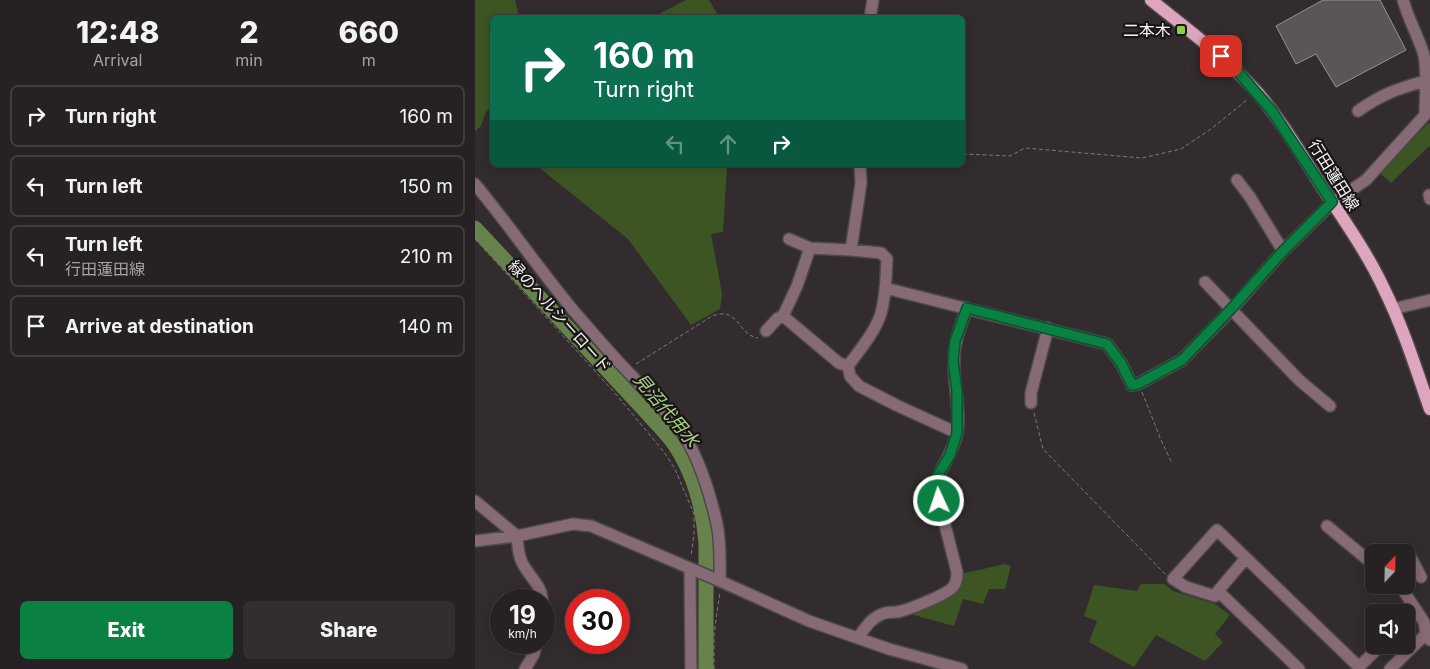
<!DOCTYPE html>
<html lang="en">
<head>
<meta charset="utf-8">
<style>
  :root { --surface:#262122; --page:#322e2f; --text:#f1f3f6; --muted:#a4a3a5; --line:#423e40; --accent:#0b8043 }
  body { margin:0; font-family:Inter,"Noto Sans JP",sans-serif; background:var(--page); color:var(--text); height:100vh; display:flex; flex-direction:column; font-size:19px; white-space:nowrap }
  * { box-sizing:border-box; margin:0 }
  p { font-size:16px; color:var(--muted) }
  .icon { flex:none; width:28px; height:28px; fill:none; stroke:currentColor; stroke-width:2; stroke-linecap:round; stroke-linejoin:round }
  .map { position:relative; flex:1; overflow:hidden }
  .details { display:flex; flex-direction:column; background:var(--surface); width:475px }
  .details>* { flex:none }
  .guide { position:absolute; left:15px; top:15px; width:475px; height:152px; border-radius:8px; box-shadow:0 2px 12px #0003,0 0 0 1px var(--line); background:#0b6e4f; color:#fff; overflow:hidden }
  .needle { width:32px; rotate:22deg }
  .fabs { position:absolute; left:890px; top:544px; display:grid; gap:10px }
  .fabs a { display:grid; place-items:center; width:50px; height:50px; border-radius:8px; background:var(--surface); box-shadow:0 2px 12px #0003,0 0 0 1px var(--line); font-size:25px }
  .speed { position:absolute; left:15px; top:589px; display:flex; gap:10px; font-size:25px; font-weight:700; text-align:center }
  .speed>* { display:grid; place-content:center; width:65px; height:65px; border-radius:50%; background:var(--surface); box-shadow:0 2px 12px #0003,0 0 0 1px var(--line); line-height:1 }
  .speed small { font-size:12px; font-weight:400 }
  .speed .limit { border:8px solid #d22; background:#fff; color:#111 }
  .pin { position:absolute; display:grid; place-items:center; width:42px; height:42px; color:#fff; margin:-21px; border-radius:10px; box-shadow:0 2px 8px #0006 }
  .me { position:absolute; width:55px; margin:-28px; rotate:357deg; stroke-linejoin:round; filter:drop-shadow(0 0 4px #0008) }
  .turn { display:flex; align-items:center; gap:18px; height:105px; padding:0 20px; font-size:22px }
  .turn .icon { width:65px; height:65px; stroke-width:2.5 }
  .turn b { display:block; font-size:35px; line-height:42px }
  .lanes { display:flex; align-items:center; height:48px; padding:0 20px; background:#0003; justify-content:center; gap:25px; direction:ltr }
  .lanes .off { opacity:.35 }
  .eta { display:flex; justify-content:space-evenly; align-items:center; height:85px; text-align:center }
  .eta b { font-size:30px; font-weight:800; line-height:35px }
  .cta { display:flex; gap:10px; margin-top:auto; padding:10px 20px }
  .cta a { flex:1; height:58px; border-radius:8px; background:var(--accent); color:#fff; font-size:20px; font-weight:800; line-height:58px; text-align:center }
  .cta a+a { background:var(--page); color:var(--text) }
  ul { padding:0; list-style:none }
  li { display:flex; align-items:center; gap:15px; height:62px; margin:0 10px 8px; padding:0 10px; border:2px solid var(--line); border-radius:8px }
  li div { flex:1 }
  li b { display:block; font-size:19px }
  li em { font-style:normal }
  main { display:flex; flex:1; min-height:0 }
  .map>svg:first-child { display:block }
</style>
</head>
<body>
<main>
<section class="details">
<div class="eta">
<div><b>12:48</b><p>Arrival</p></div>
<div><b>2</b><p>min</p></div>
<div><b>660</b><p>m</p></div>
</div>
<ul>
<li><svg class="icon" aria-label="right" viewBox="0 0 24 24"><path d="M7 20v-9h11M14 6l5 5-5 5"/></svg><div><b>Turn right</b></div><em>160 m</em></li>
<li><svg class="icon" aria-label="left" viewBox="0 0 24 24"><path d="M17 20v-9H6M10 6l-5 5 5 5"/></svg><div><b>Turn left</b></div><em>150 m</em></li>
<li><svg class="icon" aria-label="left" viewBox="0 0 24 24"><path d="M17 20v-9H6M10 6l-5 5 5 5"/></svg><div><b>Turn left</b><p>行田蓮田線</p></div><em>210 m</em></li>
<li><svg class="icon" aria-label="arrive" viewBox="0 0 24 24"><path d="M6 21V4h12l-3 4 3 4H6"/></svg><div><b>Arrive at destination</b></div><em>140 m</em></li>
</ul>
<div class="cta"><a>Exit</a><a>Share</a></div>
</section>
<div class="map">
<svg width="955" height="669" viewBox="0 0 955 669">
  <rect width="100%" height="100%" fill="#322c2e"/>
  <path fill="#3d5523" d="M0,0H40L44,17L18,18L17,107L11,112L6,126L0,131Z
    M211,0H234L244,17H178Z
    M953,123H955V146L953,147L916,183L905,173Z
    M61,165H252L248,232L236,234L247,294L245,309L216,325L153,239Z
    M530,564L536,566L530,589H514L508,604L488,599L479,626L435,614L475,597L484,584L486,574Z
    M666,584H689L698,591L740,604L755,615L740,634L748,642L730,661L681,635L659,667L614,642L622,621L609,616L619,585L662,591Z"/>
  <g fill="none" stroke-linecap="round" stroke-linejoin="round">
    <path stroke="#67834b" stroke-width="15" d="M0,228L174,415C181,423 190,432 197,441C219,472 228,506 231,543V669"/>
  </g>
  <path fill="#5c5558" stroke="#989093" d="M848,0H905L931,50L861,87L841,54L821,64L801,26Z"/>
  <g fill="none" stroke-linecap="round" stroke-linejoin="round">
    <g stroke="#4d484a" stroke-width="14">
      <path id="minor" d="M395,18L398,0
        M883,111C907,94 922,89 950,81
        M762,180L775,197L808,251
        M0,184C34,225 64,269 98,310C118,333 138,357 159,378C178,399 199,418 213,442C226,465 236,498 242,524C246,543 245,562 245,581
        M954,195L955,199
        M314,239L335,248
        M376,250L335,248L322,286L308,316L364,363L373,366L375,376L384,386L421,405L482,433
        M730,282L824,380L855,406
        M410,288L632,344L646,363L657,385L663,384L707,360L757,309L808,251L857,203L891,180L950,115C950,98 953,66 948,52C942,34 933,18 928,0
        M918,309L955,300
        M291,331L303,318L308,316
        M373,366C384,351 401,331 406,313C411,296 411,277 412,259L406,253L376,250L386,183L385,165
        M556,403V393L573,328
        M0,501L42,536C43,544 43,553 46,560C51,574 67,584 67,600
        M852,526L899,565
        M0,541L42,536L98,524L116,526L245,581L334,621L414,649L487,669
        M934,554L946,577
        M771,558L742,530L698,579L711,587L740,596L743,591L824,669
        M215,568L216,669
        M930,585L926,587L949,622L951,634L955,640
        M743,591L771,558L884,667L906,645
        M931,621L942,611
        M383,638C390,628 395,619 407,614C412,612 417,612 422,612C433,610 471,595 478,587C482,582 482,577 482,572L460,486C465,467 479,452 482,433C486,408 478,384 479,360C479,341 486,325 492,308
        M50,669L59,654L62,642
        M915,669L951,634"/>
    </g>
    <g stroke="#4d484a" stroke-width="15">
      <path id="major" d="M676,0C712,29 750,57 782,92C805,119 823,149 842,179C865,215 891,250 909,289C928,327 941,369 955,409"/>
    </g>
    <path stroke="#7d787a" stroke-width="1" stroke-dasharray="4 2.5" stroke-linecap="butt" d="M488,154L535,156L550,148L667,158L706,149L736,129L773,99
      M0,239L139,392L189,452L200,469L219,514V534L216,556
      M161,364L237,316C265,306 262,335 283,338
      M667,392L686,440L697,463
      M559,413L568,449L690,574
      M239,669V634L245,592"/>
    <use href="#minor" stroke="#866a76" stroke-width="11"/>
    <use href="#major" stroke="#dea6be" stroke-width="12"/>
  </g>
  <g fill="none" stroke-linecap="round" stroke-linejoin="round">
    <g stroke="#07532c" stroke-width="12">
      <path id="route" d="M464,501L460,486L463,475L475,455L482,433V391L478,361L480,341L492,308L632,344L646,363L657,385L663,384L707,360L756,309L808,251L857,202L797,111L764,73L746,56"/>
    </g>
    <use href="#route" stroke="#0b8043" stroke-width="9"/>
  </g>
  <rect fill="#8fcd42" stroke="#181516" stroke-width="2" x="701" y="25" width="10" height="10" rx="2.5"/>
  <g text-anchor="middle" stroke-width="4.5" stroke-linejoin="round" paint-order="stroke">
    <g font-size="16" fill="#f6f1f3" stroke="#181516" text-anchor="end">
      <text x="696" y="36">二本木</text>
    </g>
    <g font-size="16" fill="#f6f1f3" stroke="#181516">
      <text transform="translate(859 175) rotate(58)" y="6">行田蓮田線</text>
      <text transform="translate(85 316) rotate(48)" y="6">緑のヘルシーロード</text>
    </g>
    <g font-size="18" font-style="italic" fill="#a9d281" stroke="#181516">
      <text transform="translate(191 410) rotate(50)" y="6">見沼代用水</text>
    </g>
  </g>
</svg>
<div class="fabs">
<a><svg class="needle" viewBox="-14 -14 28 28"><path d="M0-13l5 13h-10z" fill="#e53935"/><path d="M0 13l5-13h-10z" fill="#a4a3a5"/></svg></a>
<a><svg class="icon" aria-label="sound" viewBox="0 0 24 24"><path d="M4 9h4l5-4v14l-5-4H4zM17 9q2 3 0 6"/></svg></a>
</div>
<div class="speed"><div>19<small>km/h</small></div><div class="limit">30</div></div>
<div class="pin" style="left:746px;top:56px;background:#d93025"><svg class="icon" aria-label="arrive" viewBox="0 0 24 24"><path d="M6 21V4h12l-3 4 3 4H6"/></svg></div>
<svg class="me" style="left:464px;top:501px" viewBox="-20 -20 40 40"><circle r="17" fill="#0b8043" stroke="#fff" stroke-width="3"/><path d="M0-11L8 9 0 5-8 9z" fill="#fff"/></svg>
<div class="guide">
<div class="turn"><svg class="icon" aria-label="right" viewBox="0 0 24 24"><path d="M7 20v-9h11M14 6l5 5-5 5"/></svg><div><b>160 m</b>Turn right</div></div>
<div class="lanes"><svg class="icon off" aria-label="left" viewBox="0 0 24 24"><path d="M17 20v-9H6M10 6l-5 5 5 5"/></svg><svg class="icon off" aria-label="ahead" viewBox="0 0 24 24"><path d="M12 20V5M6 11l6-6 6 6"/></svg><svg class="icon" aria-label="right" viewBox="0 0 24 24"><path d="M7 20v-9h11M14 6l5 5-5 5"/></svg></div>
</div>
</div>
</main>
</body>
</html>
